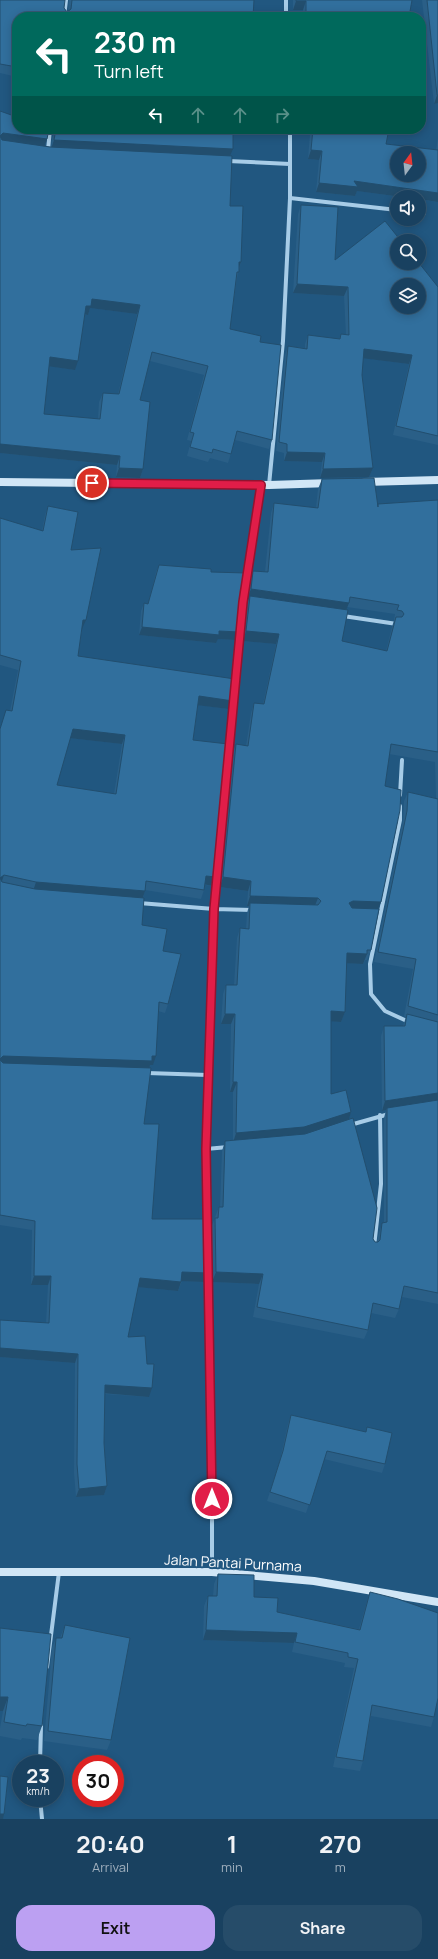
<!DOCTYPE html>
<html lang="en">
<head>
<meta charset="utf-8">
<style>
  :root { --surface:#194160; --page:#264c69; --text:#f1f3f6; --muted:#9fafbd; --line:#375a75; --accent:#bca0f2 }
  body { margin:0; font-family:Manrope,sans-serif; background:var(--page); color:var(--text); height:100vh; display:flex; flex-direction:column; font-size:15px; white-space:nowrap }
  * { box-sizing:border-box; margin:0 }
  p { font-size:13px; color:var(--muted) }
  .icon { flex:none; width:22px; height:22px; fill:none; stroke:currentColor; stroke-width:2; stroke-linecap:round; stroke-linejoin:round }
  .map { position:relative; height:1819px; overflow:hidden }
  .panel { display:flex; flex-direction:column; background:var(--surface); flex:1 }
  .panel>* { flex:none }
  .guide { position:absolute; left:12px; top:12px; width:414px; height:122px; border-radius:16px; box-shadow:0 2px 10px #0003,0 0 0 1px var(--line); background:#00695c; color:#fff; overflow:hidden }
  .needle { width:26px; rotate:15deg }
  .fabs { position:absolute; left:390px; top:146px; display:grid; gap:8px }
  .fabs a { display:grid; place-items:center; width:36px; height:36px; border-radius:50%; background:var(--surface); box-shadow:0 2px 10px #0003,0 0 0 1px var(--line); font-size:20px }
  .speed { position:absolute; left:12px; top:1755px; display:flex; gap:8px; font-size:20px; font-weight:700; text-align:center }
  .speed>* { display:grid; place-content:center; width:52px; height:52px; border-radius:50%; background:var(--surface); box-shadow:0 2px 10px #0003,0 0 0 1px var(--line); line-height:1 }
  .speed small { font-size:10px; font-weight:400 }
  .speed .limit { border:6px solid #d22; background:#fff; color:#111 }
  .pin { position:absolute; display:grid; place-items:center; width:34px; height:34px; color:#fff; margin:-17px; border:2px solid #fff; border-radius:50%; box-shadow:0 1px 4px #0007 }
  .me { position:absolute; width:44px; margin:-22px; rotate:0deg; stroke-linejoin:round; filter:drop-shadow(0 0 3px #0008) }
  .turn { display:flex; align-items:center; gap:14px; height:84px; padding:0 16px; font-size:18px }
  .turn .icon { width:52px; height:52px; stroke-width:2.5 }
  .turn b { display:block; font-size:28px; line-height:34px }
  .lanes { display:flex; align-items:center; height:38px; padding:0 16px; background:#0003; justify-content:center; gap:20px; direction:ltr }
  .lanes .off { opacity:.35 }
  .eta { display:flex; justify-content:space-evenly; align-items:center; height:68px; text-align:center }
  .eta b { font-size:24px; font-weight:700; line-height:28px }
  .action { display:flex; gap:8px; margin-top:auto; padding:8px 16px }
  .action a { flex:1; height:46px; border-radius:16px; background:var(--accent); color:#111; font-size:16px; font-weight:700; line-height:46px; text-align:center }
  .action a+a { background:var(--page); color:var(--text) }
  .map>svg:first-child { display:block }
</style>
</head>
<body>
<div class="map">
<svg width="438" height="1819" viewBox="0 0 438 1819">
  <rect width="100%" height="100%" fill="#215780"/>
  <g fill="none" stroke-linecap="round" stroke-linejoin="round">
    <path stroke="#a7cce7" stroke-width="4" d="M286,0V17
      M64,17L66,0
      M48,150L50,129
      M228,161L290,164
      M290,198L397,210
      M419,212L424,213
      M269,485L283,341L290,198V129
      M343,616L397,624
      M400,795L402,760
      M400,806V820L370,964L371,994L385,1011L409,1022
      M139,903L214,909L252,910
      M147,1073L208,1075
      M350,1125L389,1114
      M206,1149L228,1147
      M374,1247L381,1184L380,1115
      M212,1572V1440L206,1149L214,909L243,602L261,485
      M47,1667L59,1572
      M40,1764L41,1726
      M40,1798L42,1819"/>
    <path stroke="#d1e6f6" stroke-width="8" d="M0,482L269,485L331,483
      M365,482L438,480
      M0,1572H212L314,1581L438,1602"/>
  </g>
  <path fill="#2a5f87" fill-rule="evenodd" d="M0,0L64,8L67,12L68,11L69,0H254L17,17V77L0,73Z
    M293,0H412L409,17H303V10H293Z
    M422,0H438V103L434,104Z
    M0,111L47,139L45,146L51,147L52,138L56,129L60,130V129H233L230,156V206L241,262L237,278L230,329L260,342L272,440L269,449L235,440L228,463L210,458L208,462L187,456L191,441L187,440L204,375L150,361L140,400L143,469L140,478L116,477L117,465L0,453ZM90,308L137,314L118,394L103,393L99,402L98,419L44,414L49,366L75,370L85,315H88Z
    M312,129H389L386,144L436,150L438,138V202L357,191L355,196L316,192L319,160L308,159L310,134Z
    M301,205L335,260L438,303V445L393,435L409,364L363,358L362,375L373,468L369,477L320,478L322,462L284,461V453L276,451L285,355L288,346L305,348V344L308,335L339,339L341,334L346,335L344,296L293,293L298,214Z
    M322,479L378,506L438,500V1304L402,1297L399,1309L395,1318L371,1313L368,1330L364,1339L253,1317L259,1284L212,1282L211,1228L219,1207H220L222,1151L225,1141L233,1140V1092H230L231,1024H221L223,994L226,985H234L237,938L240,928L246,929L247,913L249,906H247L248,891L220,887L232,754L236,744L246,746L251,713L254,703L263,704L276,644L243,641L246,606L249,599H247L250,581L253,571L265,572L271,513L274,503L316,508L318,489ZM347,607L395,614L394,620L392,627L386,651L342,641L346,610ZM389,754L435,762L436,798L408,792L404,801L403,821L374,962L413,969L404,1016L406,1017L403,1026H384L381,1036L382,1111L386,1110L384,1118V1223H382L379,1233L377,1242H375L373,1239L348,1120L351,1112L331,1094V1021L341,1022L345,1012L346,963L363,964L365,960H367L371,950L378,909L381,902L385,786Z
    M48,506L71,550L82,629L78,656L229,709L198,705L193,740L216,877L213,886L205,885L204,890L201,899L145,890L143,898L142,925L163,951L168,1004L165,1013L158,1011L153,1065H150L149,1068L144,1124L152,1219L208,1273L205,1282L182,1281L178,1291L138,1287L128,1337L149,1397L105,1394L104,1443L107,1486L104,1495L76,1497L74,1473L75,1363L0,1357V1320L46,1323L48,1285H31L32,1230L0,1225V728L10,711L18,670L0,665V518L42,531L45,515ZM70,738L122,744L114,794L57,785Z
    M159,565L211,572L239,632L236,640L218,639L216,643L139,635L141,611L144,603L148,604L156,572Z
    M291,1415L366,1432L367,1427L385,1464L382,1473L324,1459L306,1513L267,1501L280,1460L288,1424Z
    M218,1574L277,1612L359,1629L367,1601L370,1592L434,1717L431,1727L371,1716L363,1761L360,1771L333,1767L354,1668L344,1667L345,1663L292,1652L294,1643L203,1640L204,1606L208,1596H213L214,1584Z
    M65,1625L111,1740L107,1750L44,1741L52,1648L56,1638H60Z
    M0,1628L42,1726L37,1740L22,1738L21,1740L0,1736V1728L3,1711Z"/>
  <path fill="#224e6e" d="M296,1H306L303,10H293Z
    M437,95H438V103L434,104Z
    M3,133L47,139L44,148L0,142V136Z
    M54,140L233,149L229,158L51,149Z
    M311,150L322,151L319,160L308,159Z
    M354,181L438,193V202L419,199V197H402L357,191L355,196L316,192L319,183Z
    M239,262H241L238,270Z
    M297,284L348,287L344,296L293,293Z
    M92,299L140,305L137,314L90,308L88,315L83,314L86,306Z
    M364,349L412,355L409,364L361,358Z
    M50,357L78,361L75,370L47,366Z
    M0,444L120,456L117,465L0,453Z
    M287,452L325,453L322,462L284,461Z
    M119,468L143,469L140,478L116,477Z
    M373,468L369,477L320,478L323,469Z
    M251,589L349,603L345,613L250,596L249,599H247Z
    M83,620H86L82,629L80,628Z
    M142,627L219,631L239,632L236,640L218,639L216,643L139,635Z
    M246,631L279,634L276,644L243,641Z
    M199,696L233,701L229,709L196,705Z
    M73,729L125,735L122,744L69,738Z
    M4,875L1,884L0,878Z
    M206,876L216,877L213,886L203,884Z
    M223,877L251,881L248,891L220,887Z
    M36,882L145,891L142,900L33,891Z
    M250,896L318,898L314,908L250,903L249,906H247Z
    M353,901L381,902L377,912L346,913L349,903Z
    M347,953L367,954L363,964L343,963Z
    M331,1011L345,1012L341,1022L327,1021Z
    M225,1014H235L231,1024H221Z
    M3,1056H156L153,1065H150L149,1070L0,1064V1059Z
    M233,1082H237L233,1092H230Z
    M438,1093V1101L387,1108L386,1110L382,1111L385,1101Z
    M351,1112L348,1122L300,1137L233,1143L236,1133Z
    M182,1272L208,1273L205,1282L179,1281Z
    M216,1272L263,1274L259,1284L212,1282Z
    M34,1276H51L48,1285H31Z
    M140,1278L181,1282L178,1291L137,1287Z
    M0,1348L78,1354L75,1363L0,1357Z
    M105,1385L152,1388L149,1397L102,1393Z
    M107,1486L104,1495L76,1497L79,1489Z
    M206,1630L297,1633L294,1643L203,1640Z
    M0,1697H8L3,1711H0Z
    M0,1814H4L3,1819H0Z"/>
  <path fill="#316f9d" stroke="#224e6e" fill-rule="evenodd" d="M0,0H65L64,8L67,12L71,9L72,0H254L253,17H17V67L0,64Z
    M296,0H412L409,17H306V1H296Z
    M427,0H438V95H437Z
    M0,111L17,117V129H49L47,139L3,133L0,136Z
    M56,129L63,131V129H233V149L54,140Z
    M313,129H389L386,144L438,150V193L354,181L358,187L319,183L322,151L311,150ZM397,153H419V175H397Z
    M0,136L2,140L50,147L232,156L230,206H243L241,262H239V272H237L230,329L261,336L260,342L281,345L272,440L237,431L231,454L213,449L212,453L190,447L194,433L190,432L208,366L152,352L140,400L150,402L143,469L119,468L120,456L0,444ZM92,299L140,305L119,394L103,393L100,419L44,414L50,357L78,361L86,306H91Z
    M301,205L338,207L335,260L385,221L401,241H397V263H419L438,287V436L396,426L412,355L364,349L362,375L373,468L323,469L325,453L287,452V444L279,442L288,346L307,349L308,335L340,339L341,334L349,335L348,287L297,284ZM397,285H419V307H397Z
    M374,478L378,507V504L438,500V752L391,744L385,786L401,790L400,810L381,902L353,901L349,903L352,908L379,909L371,950H367V954L347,953L345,1012L331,1011V1094L346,1090L351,1112L304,1127L236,1133L237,1082H233L235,1014H225L226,985H237L240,928L249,929L250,903L318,905L321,901L318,898L250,896L251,881L223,877L236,744L248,746L254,703L264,704L279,634L246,631L250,596L348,610L342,641L387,651L396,617H402L404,614L402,611L397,610L399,605L350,597L349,603L251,589L253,571L268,572L274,503L318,508L322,479Z
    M48,506L78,512L71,550L101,548L86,620H83L78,656L235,679L233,701L199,696L193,740L228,744L216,877L206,876L204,890L146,881L145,891L36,882L4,875L0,878V729L6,710L12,711L21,661L0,655V518L43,531ZM73,729L125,735L116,794L57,785Z
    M159,565L211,569V572L246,573L239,632L219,631V635L142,627L144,603L148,604Z
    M408,792L438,799V1015L408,1006L416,959L378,952L407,811Z
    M0,878L2,882L35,889L144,898L142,925L167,929L163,951L181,954L168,1004L159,1002L156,1056H152V1061L3,1056L0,1059Z
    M407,1014L438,1022V1093L385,1101L384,1026H405Z
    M0,1060L3,1063L151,1068L144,1124H159L152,1219H207L208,1273L182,1272L181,1282L140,1278L128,1337L145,1336L147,1364H154L152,1388L105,1385L104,1443L107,1486L79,1489L77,1464L78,1354L0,1348V1320L49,1323L51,1276H34L35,1221L0,1215Z
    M438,1100V1293L404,1286L399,1309L373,1303L368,1330L257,1307L263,1274L216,1272L215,1218H218L219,1207H223L225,1141L305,1134L353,1118L377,1208L373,1239L375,1242H378L380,1240L382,1223L387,1222V1108Z
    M291,1415L366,1432L367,1427L392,1433L385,1464L327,1451L310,1505L270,1492L283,1451Z
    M218,1574L254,1575V1597L278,1598L277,1612L360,1630L370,1592L398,1599L438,1613V1698L434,1717L372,1705L363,1761L336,1757L358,1659L348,1657V1653L295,1642L297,1633L206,1630L208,1596H217Z
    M65,1625L130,1638L111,1740L48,1731L56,1638H62Z
    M0,1628L51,1634L42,1726L27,1724L26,1726L4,1722L8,1697H0Z
    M0,1776L8,1777L4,1814H0Z"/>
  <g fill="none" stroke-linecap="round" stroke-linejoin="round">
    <g stroke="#92132f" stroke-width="10">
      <path id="route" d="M92,483L261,485L243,602L214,909L206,1149L212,1499"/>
    </g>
    <use href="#route" stroke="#e11d48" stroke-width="7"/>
  </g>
  <g text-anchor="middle" stroke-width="4" stroke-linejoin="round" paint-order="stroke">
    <g font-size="14" fill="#fff" stroke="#215780">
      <text transform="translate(233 1563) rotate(3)" y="5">Jalan Pantai Purnama</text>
    </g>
  </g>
</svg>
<div class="fabs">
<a><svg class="needle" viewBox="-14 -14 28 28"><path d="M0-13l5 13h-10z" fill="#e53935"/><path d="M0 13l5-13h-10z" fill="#9fafbd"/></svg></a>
<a><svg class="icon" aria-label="sound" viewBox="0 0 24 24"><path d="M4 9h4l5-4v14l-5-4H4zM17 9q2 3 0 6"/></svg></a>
<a><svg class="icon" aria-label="search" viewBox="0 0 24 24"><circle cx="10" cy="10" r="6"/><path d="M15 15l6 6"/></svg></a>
<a><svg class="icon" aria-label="layers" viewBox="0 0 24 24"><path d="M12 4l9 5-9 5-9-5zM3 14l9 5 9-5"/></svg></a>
</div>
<div class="speed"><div>23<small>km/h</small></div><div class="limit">30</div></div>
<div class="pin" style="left:92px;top:483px;background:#d93025"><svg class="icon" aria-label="arrive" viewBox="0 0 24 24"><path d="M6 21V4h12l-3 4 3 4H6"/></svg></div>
<svg class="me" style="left:212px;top:1499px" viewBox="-20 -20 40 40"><circle r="17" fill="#e11d48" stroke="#fff" stroke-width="3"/><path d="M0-11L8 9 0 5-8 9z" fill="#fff"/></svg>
<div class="guide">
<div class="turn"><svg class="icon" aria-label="left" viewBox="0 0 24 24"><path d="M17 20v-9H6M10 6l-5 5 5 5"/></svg><div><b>230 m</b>Turn left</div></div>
<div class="lanes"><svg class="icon" aria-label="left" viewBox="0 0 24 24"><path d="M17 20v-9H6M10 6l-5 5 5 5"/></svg><svg class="icon off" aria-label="ahead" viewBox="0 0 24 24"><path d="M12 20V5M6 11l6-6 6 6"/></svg><svg class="icon off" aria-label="ahead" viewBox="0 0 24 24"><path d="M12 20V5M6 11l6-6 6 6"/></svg><svg class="icon off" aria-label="right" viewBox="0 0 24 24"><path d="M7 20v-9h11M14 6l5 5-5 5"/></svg></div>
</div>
</div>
<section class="panel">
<div class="eta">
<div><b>20:40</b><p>Arrival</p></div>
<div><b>1</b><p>min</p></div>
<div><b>270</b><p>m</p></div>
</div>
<div class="action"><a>Exit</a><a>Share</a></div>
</section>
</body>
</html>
